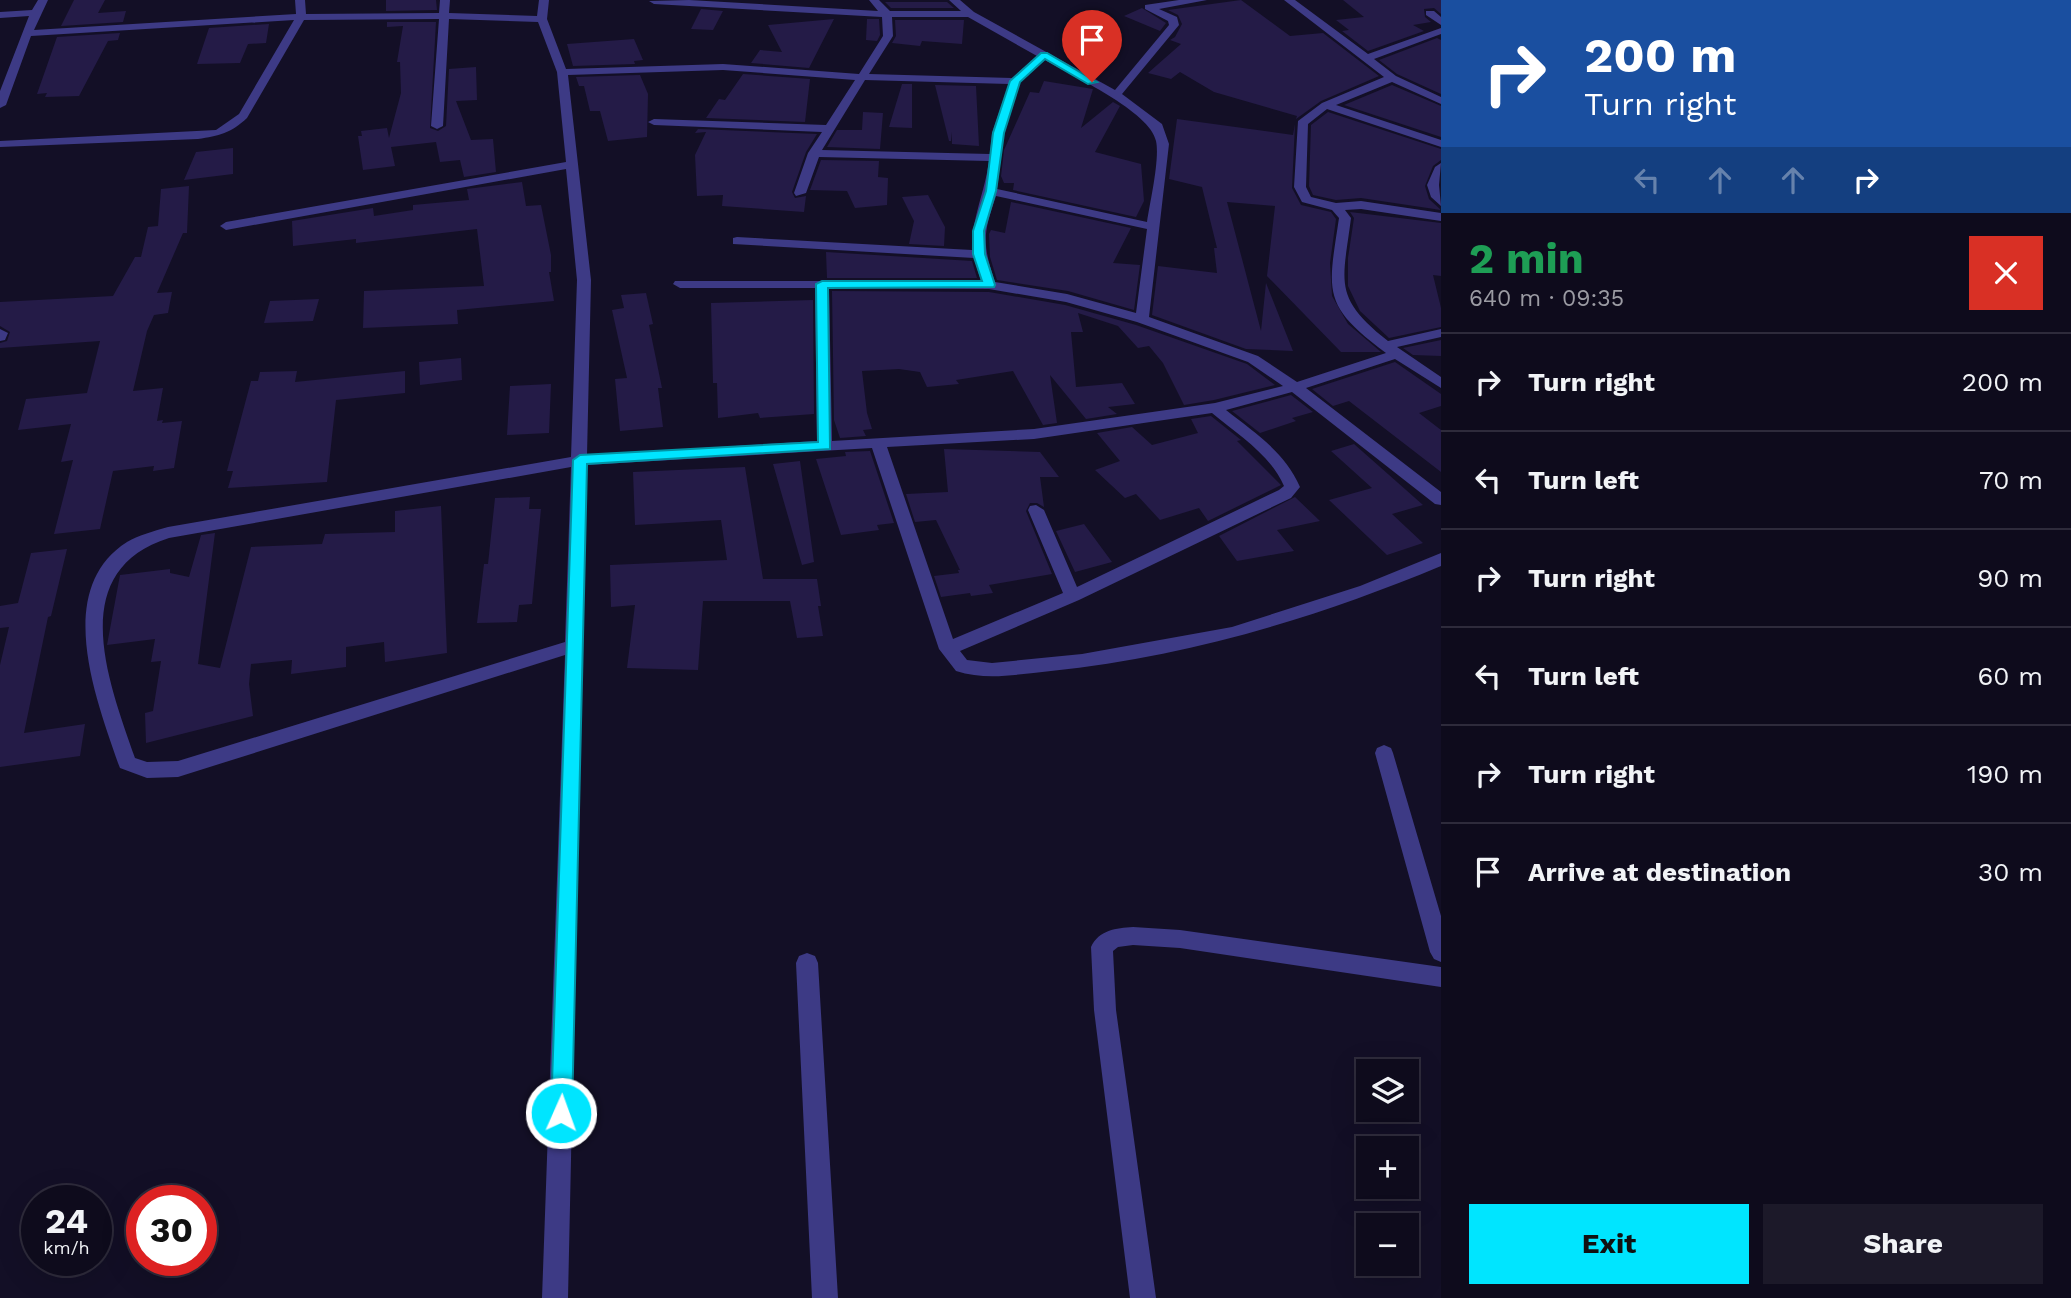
<!DOCTYPE html>
<html lang="en">
<head>
<meta charset="utf-8">
<style>
  :root { --surface:#0e0b1c; --page:#1c1929; --text:#f1f3f6; --muted:#9b9ba3; --line:#2e2b3b; --accent:#00e5ff }
  body { margin:0; font-family:"Work Sans",sans-serif; background:var(--page); color:var(--text); height:100vh; display:flex; flex-direction:column; font-size:26px; white-space:nowrap }
  * { box-sizing:border-box; margin:0 }
  p { font-size:23px; color:var(--muted) }
  .icon { flex:none; width:38px; height:38px; fill:none; stroke:currentColor; stroke-width:2; stroke-linecap:round; stroke-linejoin:round }
  .map { position:relative; flex:1; overflow:hidden }
  .sheet { display:flex; flex-direction:column; background:var(--surface); width:630px }
  .sheet>* { flex:none }
  .guide { background:#1a4fa0; color:#fff; overflow:hidden }
  .buttons { position:absolute; left:1356px; top:1059px; display:grid; gap:14px }
  .buttons a { display:grid; place-items:center; width:63px; height:63px; border-radius:0px; background:var(--surface); box-shadow:0 7px 28px #0002,0 0 0 2px var(--line); font-size:35px }
  .speed { position:absolute; left:21px; top:1185px; display:flex; gap:14px; font-size:35px; font-weight:700; text-align:center }
  .speed>* { display:grid; place-content:center; width:91px; height:91px; border-radius:50%; background:var(--surface); box-shadow:0 7px 28px #0002,0 0 0 2px var(--line); line-height:1 }
  .speed small { font-size:18px; font-weight:400 }
  .speed .limit { border:10px solid #d22; background:#fff; color:#111 }
  .pin { position:absolute; display:grid; place-items:center; width:60px; height:60px; color:#fff; margin:-72px -30px; border-radius:50% 50% 50% 0; rotate:-45deg; box-shadow:0 0 7px #0007 }
  .pin .icon { rotate:45deg }
  .me { position:absolute; width:77px; margin:-38px; rotate:2deg; stroke-linejoin:round; filter:drop-shadow(0 0 5px #0008) }
  .turn { display:flex; align-items:center; gap:24px; height:147px; padding:0 28px; font-size:32px }
  .turn .icon { width:91px; height:91px; stroke-width:2.5 }
  .turn b { display:block; font-size:49px; line-height:60px }
  .lanes { display:flex; align-items:center; height:66px; padding:0 28px; background:#0003; justify-content:center; gap:35px; direction:ltr }
  .lanes .off { opacity:.35 }
  .round { display:grid; place-items:center; flex:none; width:74px; height:74px; border-radius:0px; background:var(--page) }
  .head { display:flex; align-items:center; justify-content:space-between; height:119px; padding:0 28px }
  h1 { font-size:42px; font-weight:700; line-height:52px; color:#1e9e55 }
  .button { display:flex; gap:14px; margin-top:auto; padding:14px 28px }
  .button a { flex:1; height:80px; border-radius:0px; background:var(--accent); color:#111; font-size:28px; font-weight:700; line-height:80px; text-align:center }
  .button a+a { background:var(--page); color:var(--text) }
  ul { padding:0; list-style:none }
  li { display:flex; align-items:center; gap:21px; height:98px; padding:0 28px; border-top:2px solid var(--line) }
  li div { flex:1 }
  li b { display:block; font-size:26px }
  li em { font-style:normal }
  main { display:flex; flex:1; min-height:0 }
  .map>svg:first-child { display:block }
</style>
</head>
<body>
<main>
<div class="map">
<svg width="1441" height="1298" viewBox="0 0 1441 1298">
  <rect width="100%" height="100%" fill="#130f26"/>
  <path fill="#241b47" d="M74,0H105L98,13L126,11L123,22L61,26Z
    M386,0H436L437,10L386,11Z
    M1241,0L1290,36L1323,33L1379,76L1321,101L1296,119L1297,116L1214,92L1180,72L1171,79L1148,73L1181,44L1170,40L1175,37L1182,24L1178,15L1168,10Z
    M1343,0H1441V14L1434,8L1424,9L1425,17L1431,22L1413,25L1424,31L1368,51L1342,31L1349,30L1336,20L1364,17Z
    M885,2H947L954,8H891Z
    M1142,8L1166,23L1160,31L1124,16Z
    M701,9L723,11L713,30L691,29Z
    M834,19L809,68L751,63L760,50L782,52L768,25Z
    M867,19H879L880,35L877,41L866,40Z
    M895,20H964L962,44L922,41L920,46L892,43L896,36Z
    M387,22H436L430,128L438,131L446,126L449,69L476,67L477,100L456,101L471,140L493,139L496,172L464,177L460,160L440,162L436,142L391,147L395,166L363,170L358,136H362L361,131L387,128L389,138L401,93L400,62H397L403,26L387,27Z
    M269,24L266,43L248,44L240,63L197,64L209,28Z
    M120,33L118,40L108,41L79,96L45,97L47,93L37,94L57,37Z
    M1437,38L1441,40V94L1397,74L1379,60Z
    M634,39L643,60L634,61L635,64L573,66L567,44Z
    M743,74L810,79L805,122L706,118L719,99L725,100Z
    M640,75L648,94L647,137L608,141L600,111H590L584,86H579L576,77Z
    M1044,81L1093,89L1081,128L1113,102L1120,106L1095,152L1141,164L1144,201L1136,217L1013,190L1014,183H1004L1001,176L1004,150L1030,92L1039,93Z
    M902,84H912V128L889,127Z
    M935,85L976,86L979,146L952,144V132L951,141H949Z
    M1392,85L1441,106V137L1344,105Z
    M863,112L883,113L880,149L827,147L837,130H862Z
    M1328,112L1441,149V160L1433,166L1425,186L1429,199L1441,210L1361,198L1336,200L1313,195L1309,186L1311,125Z
    M1177,119L1293,135L1295,124L1292,188L1301,205L1331,212L1336,219L1330,263L1332,296L1348,324L1381,352H1341L1267,276L1275,206L1227,202L1261,331L1266,283L1293,351L1246,349L1152,315L1158,266L1217,273L1214,248H1217L1202,187L1169,179Z
    M698,129L817,134L806,152L792,192L795,198L806,196L804,212L722,206L723,195L697,196L695,155L706,132L695,133Z
    M233,148V174L184,180L196,152Z
    M821,160L879,161L878,177L888,178L887,205L855,208L847,191L810,190Z
    M522,182L526,206L541,205L551,255V272H549L554,301L457,310L458,324L363,328L364,291L484,286L477,229L356,243V239L293,246L292,221L373,208L374,216L413,210V205L469,200L467,189Z
    M189,186L187,233H183L157,293L172,292L168,313L154,315L147,331L133,391L163,388L157,421L163,420L162,423L182,421L174,468L153,471L154,466L113,471L100,529L54,534L73,460L61,462L71,424L18,430L26,399L87,393L100,341L0,348V343L7,341L10,332L0,326V302L113,296L135,257H141L148,227L158,226L161,189Z
    M928,195L945,227L944,246L909,244L914,221L902,197Z
    M1011,202L1131,228L1113,263L1140,265L1134,310L1068,291L997,280L990,257L989,234L991,230L1005,233Z
    M1350,212L1441,223V276L1433,275L1441,308V327L1389,338L1360,311L1348,286V258L1354,218Z
    M826,252L972,261L977,278H827Z
    M832,291L989,292L1065,305L1136,325L1247,364L1275,385L1214,400L1184,405L1163,363L1149,346L1138,348L1118,326L1078,313L1083,332H1071L1076,387L1122,383L1135,404L1108,407L1117,414L1086,419L1050,375L1057,423L1043,425L1013,371L956,380L959,384L927,387L920,372L899,369L862,371L867,413L872,429L863,430L866,436L840,438L834,420Z
    M646,293L653,324L649,325L662,388H658L663,427L620,431L615,379L627,378L612,310L624,308L621,295Z
    M319,299L313,321L264,323L270,301Z
    M813,300L814,414L760,418L758,413L718,418L717,383H713L711,303Z
    M1441,340V356L1413,355L1403,348Z
    M461,358L462,380L420,385L419,362Z
    M1395,362L1441,394V406L1419,413L1441,430V472L1349,401L1333,406L1312,389Z
    M297,371L295,382L405,371V393L336,400L327,482L228,488L233,471H227L251,381H258L260,372Z
    M551,384L549,433L507,435L510,386Z
    M1291,395L1313,412L1292,418L1296,421L1260,433L1232,411Z
    M1211,416L1241,440L1237,441L1281,485L1208,521L1199,508L1160,520L1136,494L1125,498L1095,470L1120,461L1097,433L1132,427L1152,445L1198,433L1191,419Z
    M1354,444L1423,505L1392,514L1423,543L1387,555L1329,500L1372,488L1331,451Z
    M944,449L1040,452L1059,477H1040L1044,507L1037,503H1030L1026,511L1052,574L989,585L993,593L971,596L970,593L941,597L934,576L959,573L958,570H960L936,520L915,522L906,494L948,492Z
    M870,451L894,523L877,525L879,530L841,535L816,459L846,456L845,452Z
    M800,461L814,562L802,565L773,464Z
    M745,467L763,579H817L821,606H818L823,636L797,638L790,601H703L698,670L627,668L635,605L611,607L610,565L727,560L721,520L635,525L633,472Z
    M530,497L529,509H541L532,604L519,605L517,622L477,623L484,564H488L495,498Z
    M1295,497L1320,521L1277,530L1294,551L1237,561L1219,536Z
    M441,506L447,653L385,662L384,642L346,647V667L291,674L292,660L251,664L249,684L253,716L146,743L145,713L153,711L161,661L151,662L155,639L107,645L120,575L170,569V573L189,577L201,535L215,533L198,664L220,668L251,547L322,544L325,534L395,532V511Z
    M1084,524L1112,562L1075,572L1056,531Z
    M67,549L51,616L48,617L24,733L85,724L80,756L0,767V665L9,627L0,628V606L18,603L31,553Z"/>
  <g fill="none" stroke-linecap="round" stroke-linejoin="round">
    <path fill="#3d3a85" fill-rule="evenodd" d="M38,0H48L34,30L296,14L295,0H305L306,14L439,13L440,0H450L449,13L537,16L539,0H549L547,19L566,69L723,64L859,74L883,36L882,17L654,4L649,1L689,0L878,11L869,0H879L890,11H961L949,0H960L974,12L1115,90L1169,25L1168,21L1145,9V5L1179,0H1207L1159,9L1177,17L1179,25L1122,94L1162,124L1169,144L1149,317L1258,356L1297,382L1386,353C1321,305 1328,292 1339,218L1332,210L1302,202L1294,187L1298,121L1322,103L1384,77L1284,0H1295L1368,54L1441,28V34L1374,59L1396,76L1441,97V104L1392,82L1336,105L1441,140V147L1327,109L1308,124L1306,187L1311,197L1336,203L1361,201L1441,213V221L1361,209L1345,210L1351,218C1343,282 1332,297 1388,341L1441,329V337L1397,347L1441,377V388L1395,359L1306,388L1441,492V505L1435,504L1292,392L1226,410C1255,433 1285,452 1300,487L1291,498L1079,600L960,651L967,660L992,663L1082,654L1232,627L1360,586L1441,553V566C1316,618 1187,657 1051,671C1019,674 987,681 956,671L939,649L872,448L586,465L568,1298H542L565,655L178,777L147,778L120,768L118,763C96,699 53,589 127,542C139,535 154,531 168,527L571,457L577,280L566,169L226,230L220,226L226,222L566,162L557,72L538,22L449,19L443,126L437,129L431,126L439,19L304,20L247,118C231,133 219,136 198,139L0,147V141L216,130L239,114L294,20L31,36L6,105L0,108V91L29,16L0,18V12L32,10ZM892,17H968L1037,56L1012,78L869,74L893,36ZM1045,60C1071,75 1151,112 1156,141C1160,159 1150,202 1147,222L997,189L1004,133L1020,82ZM723,70L855,80L826,125L654,119L648,122L654,125L822,132L808,153L794,193L796,196L806,193L819,157L989,161C985,192 971,220 972,250L737,237L733,238V244L974,258L981,281H675L673,284L680,288H815L817,441L587,455L591,280L568,75ZM865,80L1009,84L992,133L990,154L822,150ZM996,196L1147,229L1136,313L1067,294L995,282C982,243 983,234 996,196ZM829,288L989,289L1066,302L1137,322L1248,362L1283,386L1215,403L1034,429L832,441ZM1212,413C1238,435 1270,454 1284,486L1279,490L1077,587L1044,510L1036,505L1030,506L1028,510L1063,593L953,639L887,447L1034,439ZM571,467L565,642L178,761L147,762L135,758C109,683 64,571 169,538Z
      M1426,11H1434L1441,17V25L1426,15Z
      M1441,163L1439,185L1441,206L1431,197L1427,185L1435,167Z
      M0,329L8,333L5,340L0,341Z
      M1384,745L1391,748L1393,753L1441,916V962L1434,959L1430,952L1375,753L1377,748Z
      M1133,927L1180,930L1441,967V987L1180,948L1133,945L1118,947L1113,951L1116,1010L1156,1298H1130L1094,1010L1091,947C1099,930 1116,928 1133,927Z
      M807,953L815,956L818,963L838,1298H812L796,963L799,956Z"/>
  </g>
  <path fill="#00e5ff" stroke="#0095a6" stroke-width="2" d="M1041,53H1047L1097,82L1088,84L1045,59L1020,82L1004,133L996,191L984,231L985,254L995,285L994,287L828,288L830,449L587,464L572,1113L568,1120L561,1123L554,1120L551,1113L573,460L580,455L818,442L816,284L822,281H982L973,254V231L986,191L993,133L1010,81Z"/>
</svg>
<div class="buttons">
<a><svg class="icon" aria-label="layers" viewBox="0 0 24 24"><path d="M12 4l9 5-9 5-9-5zM3 14l9 5 9-5"/></svg></a>
<a>+</a>
<a>−</a>
</div>
<div class="speed"><div>24<small>km/h</small></div><div class="limit">30</div></div>
<div class="pin" style="left:1092px;top:82px;background:#d93025"><svg class="icon" aria-label="arrive" viewBox="0 0 24 24"><path d="M6 21V4h12l-3 4 3 4H6"/></svg></div>
<svg class="me" style="left:561px;top:1113px" viewBox="-20 -20 40 40"><circle r="17" fill="#00e5ff" stroke="#fff" stroke-width="3"/><path d="M0-11L8 9 0 5-8 9z" fill="#fff"/></svg>
</div>
<section class="sheet">
<div class="guide">
<div class="turn"><svg class="icon" aria-label="right" viewBox="0 0 24 24"><path d="M7 20v-9h11M14 6l5 5-5 5"/></svg><div><b>200 m</b>Turn right</div></div>
<div class="lanes"><svg class="icon off" aria-label="left" viewBox="0 0 24 24"><path d="M17 20v-9H6M10 6l-5 5 5 5"/></svg><svg class="icon off" aria-label="ahead" viewBox="0 0 24 24"><path d="M12 20V5M6 11l6-6 6 6"/></svg><svg class="icon off" aria-label="ahead" viewBox="0 0 24 24"><path d="M12 20V5M6 11l6-6 6 6"/></svg><svg class="icon" aria-label="right" viewBox="0 0 24 24"><path d="M7 20v-9h11M14 6l5 5-5 5"/></svg></div>
</div>
<div class="head"><div><h1>2 min</h1><p>640 m · 09:35</p></div><a class="round" style="background:#d93025;color:#fff"><svg class="icon" aria-label="close" viewBox="0 0 24 24"><path d="M6 6l12 12M18 6L6 18"/></svg></a></div>
<ul>
<li><svg class="icon" aria-label="right" viewBox="0 0 24 24"><path d="M7 20v-9h11M14 6l5 5-5 5"/></svg><div><b>Turn right</b></div><em>200 m</em></li>
<li><svg class="icon" aria-label="left" viewBox="0 0 24 24"><path d="M17 20v-9H6M10 6l-5 5 5 5"/></svg><div><b>Turn left</b></div><em>70 m</em></li>
<li><svg class="icon" aria-label="right" viewBox="0 0 24 24"><path d="M7 20v-9h11M14 6l5 5-5 5"/></svg><div><b>Turn right</b></div><em>90 m</em></li>
<li><svg class="icon" aria-label="left" viewBox="0 0 24 24"><path d="M17 20v-9H6M10 6l-5 5 5 5"/></svg><div><b>Turn left</b></div><em>60 m</em></li>
<li><svg class="icon" aria-label="right" viewBox="0 0 24 24"><path d="M7 20v-9h11M14 6l5 5-5 5"/></svg><div><b>Turn right</b></div><em>190 m</em></li>
<li><svg class="icon" aria-label="arrive" viewBox="0 0 24 24"><path d="M6 21V4h12l-3 4 3 4H6"/></svg><div><b>Arrive at destination</b></div><em>30 m</em></li>
</ul>
<div class="button"><a>Exit</a><a>Share</a></div>
</section>
</main>
</body>
</html>
